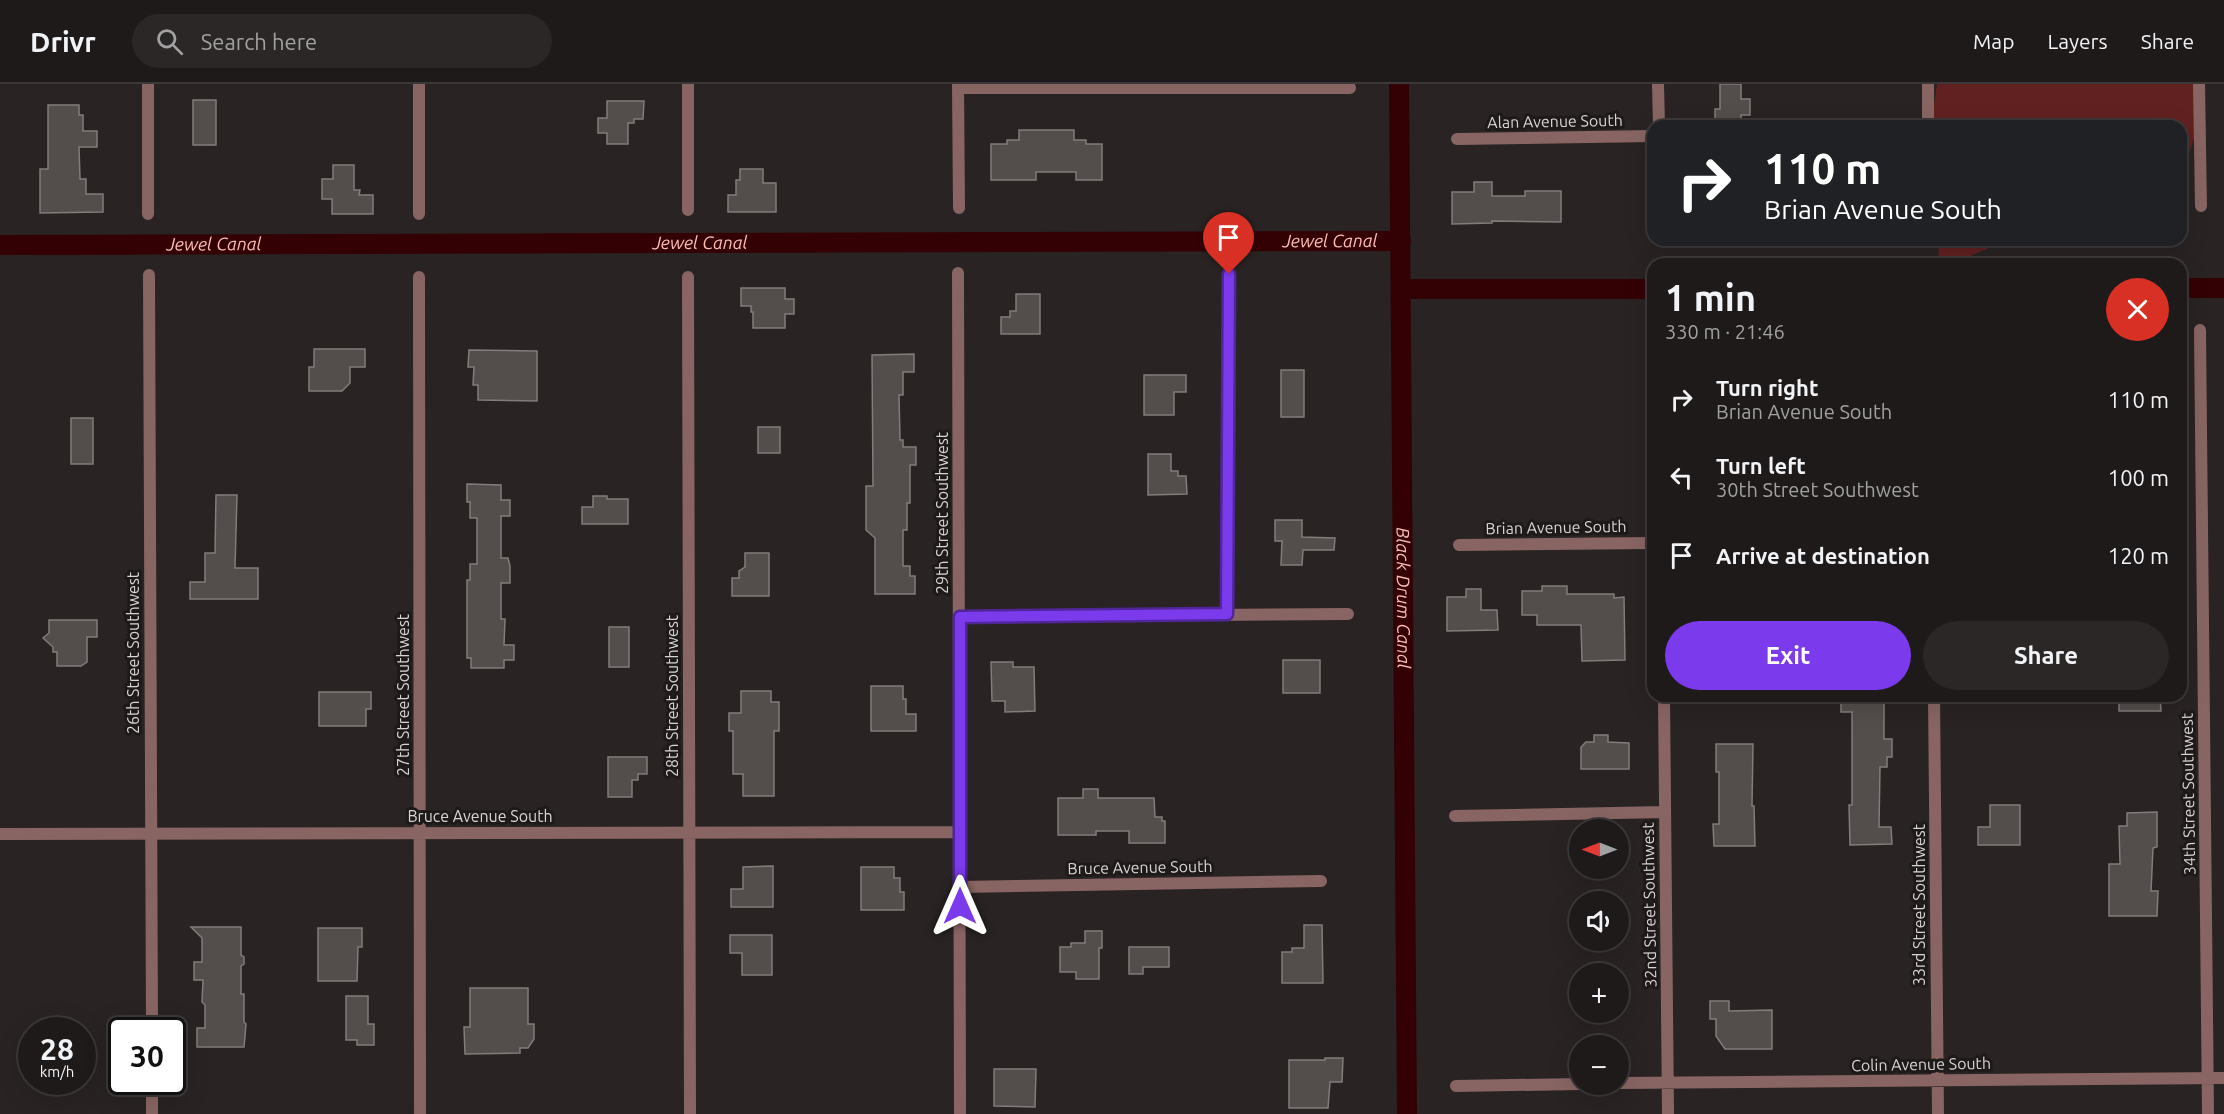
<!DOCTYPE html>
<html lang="en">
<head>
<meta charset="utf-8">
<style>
  :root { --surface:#1f1a1a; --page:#2c2727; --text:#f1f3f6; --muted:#a1a1a2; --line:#3c3839; --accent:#7c3aed }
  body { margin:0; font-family:Ubuntu,sans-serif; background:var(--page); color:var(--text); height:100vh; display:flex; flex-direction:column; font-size:22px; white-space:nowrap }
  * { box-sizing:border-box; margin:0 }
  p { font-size:20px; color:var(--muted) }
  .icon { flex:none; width:33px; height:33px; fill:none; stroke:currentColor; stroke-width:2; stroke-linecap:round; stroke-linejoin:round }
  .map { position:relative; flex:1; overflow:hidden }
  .drawer { position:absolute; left:1647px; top:174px; width:540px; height:444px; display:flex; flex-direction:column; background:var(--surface); border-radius:18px; box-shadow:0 6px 24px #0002,0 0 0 2px var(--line) }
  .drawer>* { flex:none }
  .guide { position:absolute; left:1647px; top:36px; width:540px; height:126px; border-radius:18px; box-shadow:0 6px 24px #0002,0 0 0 2px var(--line); background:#202124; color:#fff; overflow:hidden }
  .needle { width:39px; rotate:270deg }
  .fabs { position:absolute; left:1569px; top:735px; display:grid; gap:12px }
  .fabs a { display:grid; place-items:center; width:60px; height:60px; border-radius:50%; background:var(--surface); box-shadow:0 6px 24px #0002,0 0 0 2px var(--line); font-size:30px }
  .speed { position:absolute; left:18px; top:933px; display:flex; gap:12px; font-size:30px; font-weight:700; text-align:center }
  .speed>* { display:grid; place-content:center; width:78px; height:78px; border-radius:50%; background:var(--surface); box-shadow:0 6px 24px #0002,0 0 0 2px var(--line); line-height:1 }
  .speed small { font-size:15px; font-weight:400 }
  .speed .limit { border:3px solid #111; border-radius:9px; background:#fff; color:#111 }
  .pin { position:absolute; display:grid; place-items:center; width:51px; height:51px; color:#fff; margin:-62px -26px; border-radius:50% 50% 50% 0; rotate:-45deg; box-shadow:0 0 6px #0007 }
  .pin .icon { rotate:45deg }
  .me { position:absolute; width:66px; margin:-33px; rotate:0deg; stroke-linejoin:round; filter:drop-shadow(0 0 4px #0008) }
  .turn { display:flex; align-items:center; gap:21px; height:126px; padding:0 18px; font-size:27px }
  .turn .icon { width:78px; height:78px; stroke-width:2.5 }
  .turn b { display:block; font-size:42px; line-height:51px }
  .round { display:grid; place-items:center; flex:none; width:63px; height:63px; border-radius:32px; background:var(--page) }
  .headline { display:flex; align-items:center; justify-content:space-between; height:102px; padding:0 18px }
  h1 { font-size:36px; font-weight:700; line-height:45px }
  .cta { display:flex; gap:12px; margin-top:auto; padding:12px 18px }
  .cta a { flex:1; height:69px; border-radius:36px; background:var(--accent); color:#fff; font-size:24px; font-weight:700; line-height:69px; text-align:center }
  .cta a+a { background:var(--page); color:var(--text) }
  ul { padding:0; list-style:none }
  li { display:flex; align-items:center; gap:18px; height:78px; padding:0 18px }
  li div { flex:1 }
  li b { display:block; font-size:22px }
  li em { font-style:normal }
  header { display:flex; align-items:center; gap:36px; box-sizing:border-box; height:84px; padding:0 30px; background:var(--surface); border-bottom:2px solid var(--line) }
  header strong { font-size:28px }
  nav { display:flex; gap:33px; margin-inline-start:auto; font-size:21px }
  .search { width:420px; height:54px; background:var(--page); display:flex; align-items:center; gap:15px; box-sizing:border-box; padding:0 21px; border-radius:33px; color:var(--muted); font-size:22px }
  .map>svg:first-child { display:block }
</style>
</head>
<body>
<header>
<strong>Drivr</strong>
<div class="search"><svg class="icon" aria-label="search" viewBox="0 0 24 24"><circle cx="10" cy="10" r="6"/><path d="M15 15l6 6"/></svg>Search here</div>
<nav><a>Map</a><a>Layers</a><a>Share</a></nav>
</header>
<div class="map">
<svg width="2224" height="1030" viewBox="0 0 2224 1030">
  <rect width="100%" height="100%" fill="#292323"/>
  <path fill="#612120" d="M1937,0H2203L2205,22L2187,75L2181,77V42H1931Z
    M1939,156H2007L1952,180H1938Z"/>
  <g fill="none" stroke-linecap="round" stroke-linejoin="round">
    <g stroke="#330003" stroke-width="20">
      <path id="s1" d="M1399,0L1407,1030"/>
      <path id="s2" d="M0,161L1401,157"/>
      <path d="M2181,204H2224"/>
      <path d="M1401,205H1653"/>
    </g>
  </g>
  <path fill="#534d4c" stroke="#827c7b" stroke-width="1.5" d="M1720,0H1741V15H1750V31H1741V42H1715V25H1720Z
    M193,16H216V61H193Z
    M607,17H644L643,35H634V39H628V60H607V49H598V34H607Z
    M48,21H79V31H83V47H97V63H79L80,95H86V110H103V128L40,129V85H48Z
    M1019,46H1074V56H1086V60H1102V96H1076V88H1036V96H991V60H1007V56H1019Z
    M333,81H354V106H360L359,111H373V130H332V115H322V95H333Z
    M740,85H763V99H776V128H728V111H736V96H740Z
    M1474,98H1492V112H1525V107H1561V138L1492,137V139L1452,140V108H1474Z
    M741,204H785V215H794V230H785V244H753V228H751V222H741Z
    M1016,210H1040V250H1001V233H1010V227H1016Z
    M314,265H365V283H350V299L342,307H309V283H314Z
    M469,266L537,267V317L478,316V301H473L474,283H468Z
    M914,270V288H903V311H899L900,356H903V363H916V381H910V419H907V446H903V482H910V492H915V510H875V454L866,446V402H873L872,271Z
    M1281,286H1304V333H1281Z
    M1144,291H1186V308H1174V331H1144Z
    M71,334H93V380H71Z
    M758,343H780V369H758Z
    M1148,370H1171V387H1178V392H1186L1187,410L1148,411Z
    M467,400L501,401V416H510V432H501V474H508L510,482V499H501V535H505L504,561H514V576H504V584H471V574H467V496H470V480H477V434H470V418H467Z
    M216,411H237L235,484H258V515H190V498H205V469H215Z
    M593,412H607V415H628V440H582V423H593Z
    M1275,436H1302V453L1335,454L1334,466H1303L1302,481H1281L1282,457H1275Z
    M745,469H769V512H732V494H739V487L745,483Z
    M1542,502H1567V510H1614V514L1624,513L1625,576L1582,577L1581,541H1537V531H1522V507H1542Z
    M1466,505H1481V526H1497L1498,546L1447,547V513H1466Z
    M49,536H97V553H87V578L81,582H57V568H53V563L43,554L49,549Z
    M609,543H629V583H609Z
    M1283,576H1320V609H1283Z
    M991,578H1013V583H1034L1035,627L1005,628V617H992Z
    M871,602H903V615H906V630H916V647H871Z
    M741,607H771V618H779V647H774V712H743V690H733V647H729V629H741Z
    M319,608H371V625H366V642H319Z
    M1841,612H1884V655H1892V673H1887V683H1880L1879,743H1891L1892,760L1850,761L1849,721H1852V628H1841Z
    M2119,612H2160L2161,627H2119Z
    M1594,651H1608V658L1629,659V685H1581V663L1586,658H1594Z
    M1716,660H1753L1752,722H1754L1755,762H1714L1713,740H1719V688H1716Z
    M608,673H647V690H638V696H632V713H608Z
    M1083,705H1098V714H1154L1155,733H1162V737H1165V759H1129V747H1096V751H1058V714H1083Z
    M1990,721H2020V761H1978V743H1990Z
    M2157,728V763L2153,764L2151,807H2158L2157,832H2109V780H2120L2119,742H2127V729Z
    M773,782V823H731V805H743V783Z
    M861,783H894V794H900V808H904V826H861Z
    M1304,841H1322L1323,899H1282V868H1292V864H1304Z
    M191,843H241V871L244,873V880L241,882V910H244V938L246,940L244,963H197V944H205V921L202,918L203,896H194V878H202V854Z
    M318,844H362V863H358L357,897H318Z
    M1085,847H1102V864H1099V895H1076V888H1060V863H1071V859H1085Z
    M730,851H772V891H742V869H730Z
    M1129,863H1169V883H1143V890H1129Z
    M470,904H528V940H534V955L528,964H520V969L465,970L464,943H470Z
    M346,912H368V940H374V961H357V956H346Z
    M1710,917H1729V927L1772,926V965H1725L1716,952V935H1710Z
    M1325,974H1343L1342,998H1330L1328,1024H1289V976H1325Z
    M994,985H1036L1035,1023L994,1022Z"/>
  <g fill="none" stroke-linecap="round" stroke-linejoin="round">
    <path stroke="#886562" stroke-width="12" d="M148,0V130
      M419,0V130
      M688,0V126
      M958,0L959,124
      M1658,0L1659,42
      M1928,0V42
      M2199,0L2201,122
      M958,4H1350
      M1457,55L1653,52
      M1928,157V156
      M958,189L960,1030
      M149,191L152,946
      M419,193L420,1030
      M688,193L690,1030
      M2200,246L2208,1030
      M1459,461L1653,459
      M1227,530L1229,190
      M960,533L1348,530
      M1664,612L1668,1030
      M1934,612L1938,1030
      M1455,732L1665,728
      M0,750L960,748
      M960,803L1321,797
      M1618,999L2224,994
      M1456,1002L1580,1000
      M152,1030V998"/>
  </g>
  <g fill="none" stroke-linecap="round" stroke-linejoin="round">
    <g stroke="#51269a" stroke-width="15">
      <path id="route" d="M960,822V533L1227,530L1229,190"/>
    </g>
    <use href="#route" stroke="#7c3aed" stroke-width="10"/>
  </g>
  <g text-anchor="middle" stroke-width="6" stroke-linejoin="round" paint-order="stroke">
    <g font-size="16" fill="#d8d4d4" stroke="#1f1a1a">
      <text transform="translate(1555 37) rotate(-1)" y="6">Alan Avenue South</text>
      <text transform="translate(942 429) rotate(-90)" y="6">29th Street Southwest</text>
      <text transform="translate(1556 443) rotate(-1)" y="6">Brian Avenue South</text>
      <text transform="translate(133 569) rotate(-90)" y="6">26th Street Southwest</text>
      <text transform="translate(403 611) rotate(-90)" y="6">27th Street Southwest</text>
      <text transform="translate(672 612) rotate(-90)" y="6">28th Street Southwest</text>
      <text transform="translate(2188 710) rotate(-91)" y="6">34th Street Southwest</text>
      <text x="480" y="738">Bruce Avenue South</text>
      <text transform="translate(1140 783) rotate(-1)" y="6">Bruce Avenue South</text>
      <text transform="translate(1649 821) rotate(-91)" y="6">32nd Street Southwest</text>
      <text transform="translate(1919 821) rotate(-90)" y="6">33rd Street Southwest</text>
      <text transform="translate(1921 980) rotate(-1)" y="6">Colin Avenue South</text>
    </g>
    <g font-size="18" font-style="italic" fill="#febbb5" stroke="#1f1a1a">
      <text dy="6" stroke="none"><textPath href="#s2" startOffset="1330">Jewel Canal</textPath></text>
      <text dy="6" stroke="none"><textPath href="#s2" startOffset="700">Jewel Canal</textPath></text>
      <text dy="6" stroke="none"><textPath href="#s2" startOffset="214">Jewel Canal</textPath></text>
      <text dy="6" stroke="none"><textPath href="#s1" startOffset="514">Black Drum Canal</textPath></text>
    </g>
  </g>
</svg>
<div class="fabs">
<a><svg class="needle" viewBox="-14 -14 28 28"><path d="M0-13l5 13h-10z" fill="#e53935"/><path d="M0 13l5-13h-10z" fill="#a1a1a2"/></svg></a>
<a><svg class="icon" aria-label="sound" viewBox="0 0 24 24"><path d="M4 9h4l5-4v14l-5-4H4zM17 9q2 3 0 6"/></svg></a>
<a>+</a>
<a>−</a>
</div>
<div class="speed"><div>28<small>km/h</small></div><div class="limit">30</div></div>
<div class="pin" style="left:1229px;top:190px;background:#d93025"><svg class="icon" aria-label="arrive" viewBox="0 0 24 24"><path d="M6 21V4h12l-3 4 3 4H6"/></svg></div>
<svg class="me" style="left:960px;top:822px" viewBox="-20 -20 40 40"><path d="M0-17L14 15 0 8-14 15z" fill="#7c3aed" stroke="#fff" stroke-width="4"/></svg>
<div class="guide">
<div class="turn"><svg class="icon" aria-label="right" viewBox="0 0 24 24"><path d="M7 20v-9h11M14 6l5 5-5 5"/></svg><div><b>110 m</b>Brian Avenue South</div></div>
</div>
<section class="drawer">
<div class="headline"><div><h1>1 min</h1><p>330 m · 21:46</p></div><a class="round" style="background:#d93025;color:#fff"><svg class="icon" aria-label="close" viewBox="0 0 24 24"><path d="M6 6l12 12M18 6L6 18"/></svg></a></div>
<ul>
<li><svg class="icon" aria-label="right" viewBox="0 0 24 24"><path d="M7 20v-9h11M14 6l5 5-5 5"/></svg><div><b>Turn right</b><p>Brian Avenue South</p></div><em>110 m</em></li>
<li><svg class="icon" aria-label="left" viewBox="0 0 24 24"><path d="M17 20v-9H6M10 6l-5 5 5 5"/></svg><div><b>Turn left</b><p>30th Street Southwest</p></div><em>100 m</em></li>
<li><svg class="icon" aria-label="arrive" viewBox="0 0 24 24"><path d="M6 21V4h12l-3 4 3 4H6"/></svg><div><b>Arrive at destination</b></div><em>120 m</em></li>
</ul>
<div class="cta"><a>Exit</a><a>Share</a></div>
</section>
</div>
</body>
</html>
